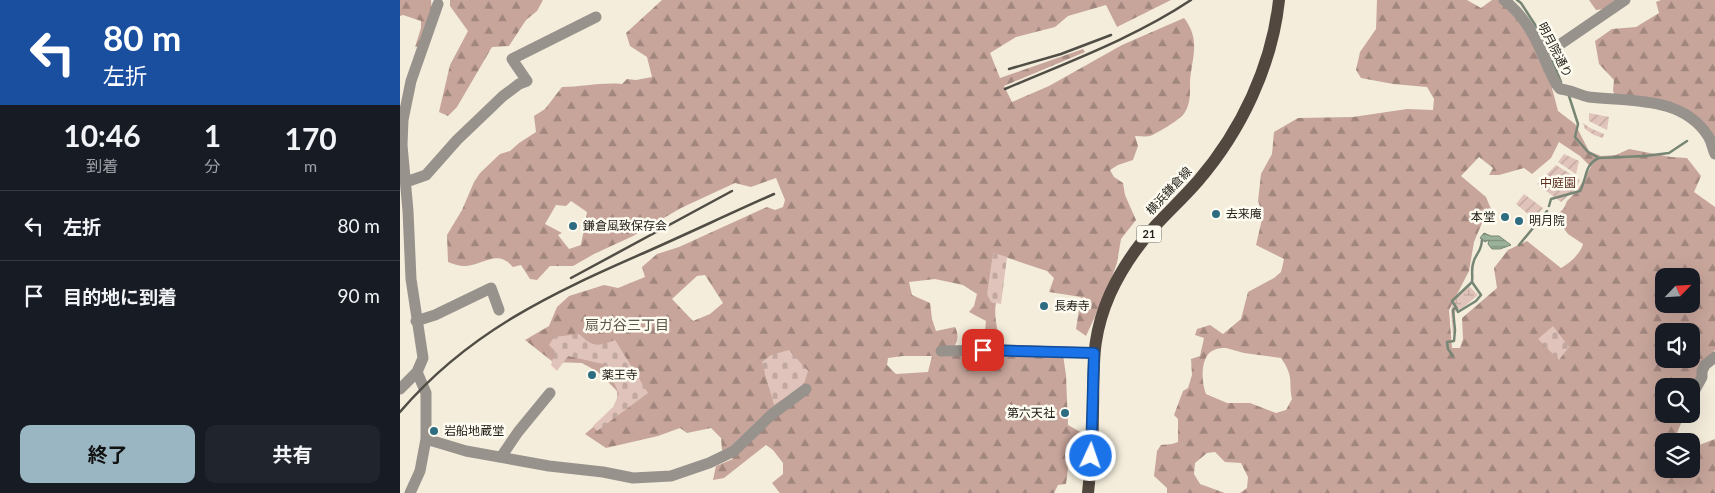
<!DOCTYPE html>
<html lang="ja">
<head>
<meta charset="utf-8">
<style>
  :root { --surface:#171b24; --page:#20242c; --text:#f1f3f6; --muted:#9ea1a6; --line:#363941; --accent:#99b6c2 }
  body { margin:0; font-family:Lato,"Noto Sans JP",sans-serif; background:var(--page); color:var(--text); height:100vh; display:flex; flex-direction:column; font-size:19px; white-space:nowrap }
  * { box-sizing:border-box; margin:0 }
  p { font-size:16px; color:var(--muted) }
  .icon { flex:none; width:28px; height:28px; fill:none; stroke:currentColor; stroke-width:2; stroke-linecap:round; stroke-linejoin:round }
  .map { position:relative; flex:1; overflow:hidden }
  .details { display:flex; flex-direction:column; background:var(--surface); width:400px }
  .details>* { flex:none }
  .guide { background:#1a4fa0; color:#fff; overflow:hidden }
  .needle { width:32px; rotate:65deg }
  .fabs { position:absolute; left:1255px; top:268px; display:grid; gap:10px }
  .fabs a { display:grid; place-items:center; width:45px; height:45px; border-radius:10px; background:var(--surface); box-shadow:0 5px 20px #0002; font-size:25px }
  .pin { position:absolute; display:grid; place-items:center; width:42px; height:42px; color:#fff; margin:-21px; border-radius:10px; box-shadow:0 2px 8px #0006 }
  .me { position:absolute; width:55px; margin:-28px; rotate:3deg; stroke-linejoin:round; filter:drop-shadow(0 0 4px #0008) }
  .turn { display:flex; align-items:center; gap:18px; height:105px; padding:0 20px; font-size:22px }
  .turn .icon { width:65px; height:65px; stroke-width:2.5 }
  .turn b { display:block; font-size:35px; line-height:42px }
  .eta { display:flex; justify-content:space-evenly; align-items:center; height:85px; text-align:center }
  .eta b { font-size:30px; font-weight:700; line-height:35px }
  .button { display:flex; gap:10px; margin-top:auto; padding:10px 20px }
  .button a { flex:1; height:58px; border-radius:10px; background:var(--accent); color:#111; font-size:20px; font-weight:700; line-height:58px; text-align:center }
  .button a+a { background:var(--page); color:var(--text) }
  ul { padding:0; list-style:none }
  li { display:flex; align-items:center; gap:15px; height:70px; padding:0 20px; border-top:1px solid var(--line) }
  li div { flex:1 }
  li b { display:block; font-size:19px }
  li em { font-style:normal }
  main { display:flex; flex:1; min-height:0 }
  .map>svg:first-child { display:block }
</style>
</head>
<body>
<main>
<section class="details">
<div class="guide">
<div class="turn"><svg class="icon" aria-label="left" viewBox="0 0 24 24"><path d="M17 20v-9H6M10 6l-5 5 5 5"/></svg><div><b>80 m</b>左折</div></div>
</div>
<div class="eta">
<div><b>10:46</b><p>到着</p></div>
<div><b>1</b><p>分</p></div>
<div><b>170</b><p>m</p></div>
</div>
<ul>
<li><svg class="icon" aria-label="left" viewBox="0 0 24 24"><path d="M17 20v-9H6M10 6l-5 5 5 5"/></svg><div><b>左折</b></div><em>80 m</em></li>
<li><svg class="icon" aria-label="arrive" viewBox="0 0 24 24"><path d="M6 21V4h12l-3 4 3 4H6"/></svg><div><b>目的地に到着</b></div><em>90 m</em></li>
</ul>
<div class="button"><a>終了</a><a>共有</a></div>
</section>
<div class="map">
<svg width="1315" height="493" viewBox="0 0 1315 493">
  <defs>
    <pattern id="forest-firs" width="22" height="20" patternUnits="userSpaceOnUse" patternTransform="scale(1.25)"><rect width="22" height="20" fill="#c7a59b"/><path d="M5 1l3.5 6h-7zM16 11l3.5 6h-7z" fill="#a1867e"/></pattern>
    <pattern id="wetland-marsh" width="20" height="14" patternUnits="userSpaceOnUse" patternTransform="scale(1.25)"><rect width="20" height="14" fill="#e0c3ba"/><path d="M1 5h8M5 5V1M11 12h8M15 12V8" fill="none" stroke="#c0a79f"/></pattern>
    <pattern id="cemetery-stones" width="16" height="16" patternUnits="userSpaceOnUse" patternTransform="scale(1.25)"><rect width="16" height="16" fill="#e0c3ba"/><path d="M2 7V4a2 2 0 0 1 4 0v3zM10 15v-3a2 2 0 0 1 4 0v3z" fill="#c0a79f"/></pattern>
    <pattern id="garden-furrows" width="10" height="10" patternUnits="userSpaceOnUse" patternTransform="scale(1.25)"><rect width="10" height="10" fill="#e0c3ba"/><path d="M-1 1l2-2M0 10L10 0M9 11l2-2" fill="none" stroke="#c0a79f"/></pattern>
    <pattern id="water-rules" width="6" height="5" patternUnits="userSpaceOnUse" patternTransform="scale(1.25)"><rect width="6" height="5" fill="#9bb29a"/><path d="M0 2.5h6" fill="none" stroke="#7e907d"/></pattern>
  </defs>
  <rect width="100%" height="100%" fill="#f4eddc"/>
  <path fill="url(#forest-firs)" fill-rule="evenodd" d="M0,0H31L32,11L20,46L15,47L21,28V21L3,15L0,16Z
    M50,0H143L137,11L126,20L109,46L92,47L57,107L48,116L39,112L50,65L68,31L50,6Z
    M262,0H771L717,27L706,5L668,16L655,27L616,37L590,53L600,78L683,49L685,52L604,86L612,102L649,86L722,45L784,18C801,40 792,57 790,81C790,93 791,105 783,115C779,120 756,134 750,136C746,137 740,136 735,136L738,146L733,160L718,165L710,170L714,177L723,183L725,195L736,220L721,239L717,263L708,288L686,336L676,329L681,297L649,292L654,278L647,271L593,253L591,302L596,303C593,318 599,339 605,352L663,355L666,375L668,425L684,434V441L670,454L666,484L658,485L654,493H380L372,483L383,474V463L373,450L366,445L324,478L313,480L316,466L333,459L322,450L321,438L311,428L287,433L280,428L258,436L206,448L185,434L218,406L217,391L198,372L182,363L153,362L125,340L149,326L157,307L169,296L204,285L218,288L245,277L242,267L257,254L279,247L367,207L375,210L383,207L385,200L376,178L351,187L335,183L281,208L233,236L194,254L173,266H150L137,280L130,279L121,265L113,267C97,248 83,266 64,266C59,266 53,264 48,262L47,235L62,210L74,182L80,173L100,154L110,151L119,143L136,132L134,116L145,109L162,87C183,87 201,82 222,84L227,79L236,80L252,77L247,57L230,46L226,33ZM171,201L187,212L181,245L169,249L158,235L162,233L145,224L156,205L166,206ZM305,275L323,303L310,314L293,321L272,299L297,276ZM535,279L563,285L577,294L574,306L569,312L586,321L584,340H577L574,353L551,352C557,343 560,337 555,327L536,331L532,319L530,303L512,295L509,282ZM503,356H532L528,372L496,374L487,365L488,358ZM402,366L408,371L369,387L365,373Z
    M977,0H1067L1081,8L1092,0H1099L1118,17L1156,82L1152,88L1158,111L1175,124L1189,151L1201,156L1216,155L1229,149L1271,157L1287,158L1301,176L1294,192L1315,207V350L1312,353L1297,391L1291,403V386H1264V414H1285L1274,440L1276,441H1264V469H1291V448L1315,439V493H840L847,488L848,477L841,463L825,462L815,452L807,453L795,463L794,474L800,484L825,493H767V488L754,476L757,451L761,445L772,444L778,442V419L774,415L783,391L788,388L792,375L791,359L800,356L804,338L795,335L797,329L810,325L823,334L841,319L848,292L874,278L881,272L884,259L856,245L863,215L858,201L861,174L872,154L874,132L898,118L953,117L1007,109L1033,110L1034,99L1027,87L993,84L961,78L956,70L960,52L976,29ZM1159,142L1180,156L1191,167L1177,191L1167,201L1164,208L1155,217L1168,234L1183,244C1181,253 1170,263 1161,268L1127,241L1108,250L1094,268L1097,288L1062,318L1063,339L1060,348H1052L1049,310L1069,271L1074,242L1082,223L1091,209L1086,197L1061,176L1079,157L1093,168L1089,175H1099L1124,168L1132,174L1151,158ZM1264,276H1291V304H1264ZM1264,331H1291V359H1264ZM826,348L844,353L881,358C885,364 889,370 890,378C891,385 890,391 892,399L886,410L876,413L850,403H827L806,394C801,382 800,355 814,350C818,348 822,348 826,348Z
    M1189,0H1229L1219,7L1196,10Z
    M1261,0H1315V146L1294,117L1215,98L1213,90L1214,80L1199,64L1195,41L1212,29L1236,27L1259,13L1256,2Z"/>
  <path fill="url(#wetland-marsh)" d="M1069,286L1078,295L1065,306L1055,312V330L1053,335L1051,313L1052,301Z"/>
  <path fill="url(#cemetery-stones)" d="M593,253L607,257L601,304L591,302L587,294Z
    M1153,326L1169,347L1159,360L1138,339Z
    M179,334C193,347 197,347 215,340L248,393L197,431L193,426L213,407L219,394L213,380L203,364L168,356L157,371L151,365L155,351L149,345L154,337Z
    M389,350L408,371L403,387L374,405L362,362L371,355Z"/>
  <path fill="url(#garden-furrows)" d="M1189,113L1209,117L1207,130L1189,121Z
    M1183,123L1190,128L1204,134L1203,138L1194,135L1185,129Z
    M1164,154L1179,161L1176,174L1158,162Z
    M1156,165L1180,180L1175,190L1161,202L1137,184Z
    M1124,194L1143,208L1134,219L1116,204Z"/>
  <path fill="url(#water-rules)" stroke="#778674" d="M1084,233L1091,236H1099L1111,245L1100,249H1092L1088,244L1089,240L1085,242L1080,238Z"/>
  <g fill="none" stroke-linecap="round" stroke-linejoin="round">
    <path stroke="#778674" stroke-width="2.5" d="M1117,0L1121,3L1141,34L1148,50
      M1150,55L1161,82
      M1169,96L1178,124L1175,137L1188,152L1199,158L1245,156L1269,153L1287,141
      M1149,206L1151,199L1180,191C1187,179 1184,164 1199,158
      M1119,245L1147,211
      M1056,307L1052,301L1072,282
      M1053,356L1048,349L1047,342L1054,341L1055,330L1053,310L1056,307L1058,312L1076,301L1081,295L1072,282C1073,275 1071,270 1073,264C1075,253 1081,254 1082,240"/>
    <path stroke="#98928c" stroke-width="11" d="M1104,0C1126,17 1137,40 1147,65C1151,73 1154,82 1160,89C1171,90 1179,95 1189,97C1231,102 1282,96 1308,136C1312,142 1312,148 1315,154
      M1143,56L1225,0
      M6,182L26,175L57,140L103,96L119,84L127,81L112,59L196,17
      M16,321L35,315L91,288L99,310
      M541,351L601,350L694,353
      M0,389L17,372L23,358L11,279L8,211L2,145L3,120L11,81L38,4
      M1291,397L1302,377V371L1305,365L1315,357
      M26,439L66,451L149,466L203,472L233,478L271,476L309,463L334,451L371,415L406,389
      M101,457L118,432L150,393
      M10,493L20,471L26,439V393L17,372"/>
    <path stroke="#52483f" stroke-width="12" d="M688,493C691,466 693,437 693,410C694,365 691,337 710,294C721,270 738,245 756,225C770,210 785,196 798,181C841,131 872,66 879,0"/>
    <path stroke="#504d44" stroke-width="2.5" d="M609,69L661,54L711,35
      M605,89C668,62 734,38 791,0
      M171,278L332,191
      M0,412C68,332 152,293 246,252C289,233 331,213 374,194"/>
  </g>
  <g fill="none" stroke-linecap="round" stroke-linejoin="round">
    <g stroke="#114b97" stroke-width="12">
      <path id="route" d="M583,350L694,353L691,456"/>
    </g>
    <use href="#route" stroke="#1a73e8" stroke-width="9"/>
  </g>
  <g fill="#2e6c82" stroke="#fefbf0" stroke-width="2">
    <circle cx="816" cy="214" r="5"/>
    <circle cx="1105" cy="217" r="5"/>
    <circle cx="1119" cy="221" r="5"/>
    <circle cx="173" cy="226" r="5"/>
    <circle cx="644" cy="306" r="5"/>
    <circle cx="192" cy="375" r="5"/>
    <circle cx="665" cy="413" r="5"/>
    <circle cx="34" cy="431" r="5"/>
  </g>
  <g text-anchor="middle" stroke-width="5" stroke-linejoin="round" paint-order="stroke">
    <rect fill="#fefbf0" stroke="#64625a" stroke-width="1" x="736.5" y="225.5" width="25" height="17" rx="4"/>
    <g font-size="11" font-weight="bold" fill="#22201a">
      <text x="749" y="238">21</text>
    </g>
    <g font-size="12" fill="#22201a" stroke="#fefbf0">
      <text transform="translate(1155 50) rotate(63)" y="4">明月院通り</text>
      <text transform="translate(769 191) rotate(-47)" y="4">横浜鎌倉線</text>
    </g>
    <g font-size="12" fill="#5d2e20" stroke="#fefbf0">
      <text x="1158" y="187">中庭園</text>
    </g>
    <g font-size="12" fill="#22201a" stroke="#fefbf0" text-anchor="start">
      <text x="826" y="218">去来庵</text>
      <text x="1095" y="221" text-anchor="end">本堂</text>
      <text x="1129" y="225">明月院</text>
      <text x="183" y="230">鎌倉風致保存会</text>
      <text x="654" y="310">長寿寺</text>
      <text x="202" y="379">薬王寺</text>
      <text x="655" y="417" text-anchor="end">第六天社</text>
      <text x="44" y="435">岩船地蔵堂</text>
    </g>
    <g font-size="14" fill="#5a5546" stroke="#fefbf0">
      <text x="227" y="330">扇ガ谷三丁目</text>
    </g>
  </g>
</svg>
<div class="fabs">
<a><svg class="needle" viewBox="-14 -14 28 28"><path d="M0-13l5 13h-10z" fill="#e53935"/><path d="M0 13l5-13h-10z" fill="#9ea1a6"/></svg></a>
<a><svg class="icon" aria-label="sound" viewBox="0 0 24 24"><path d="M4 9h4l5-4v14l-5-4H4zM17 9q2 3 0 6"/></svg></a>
<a><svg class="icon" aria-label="search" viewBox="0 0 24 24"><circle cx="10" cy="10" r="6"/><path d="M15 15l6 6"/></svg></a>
<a><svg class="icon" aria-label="layers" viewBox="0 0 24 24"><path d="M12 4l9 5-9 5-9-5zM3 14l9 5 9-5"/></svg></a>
</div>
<div class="pin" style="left:583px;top:350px;background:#d93025"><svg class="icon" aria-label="arrive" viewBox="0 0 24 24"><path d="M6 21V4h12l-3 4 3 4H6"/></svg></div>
<svg class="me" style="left:691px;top:456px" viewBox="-20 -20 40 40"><circle r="17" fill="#1a73e8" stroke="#fff" stroke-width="3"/><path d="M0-11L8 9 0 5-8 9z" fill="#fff"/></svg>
</div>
</main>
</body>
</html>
